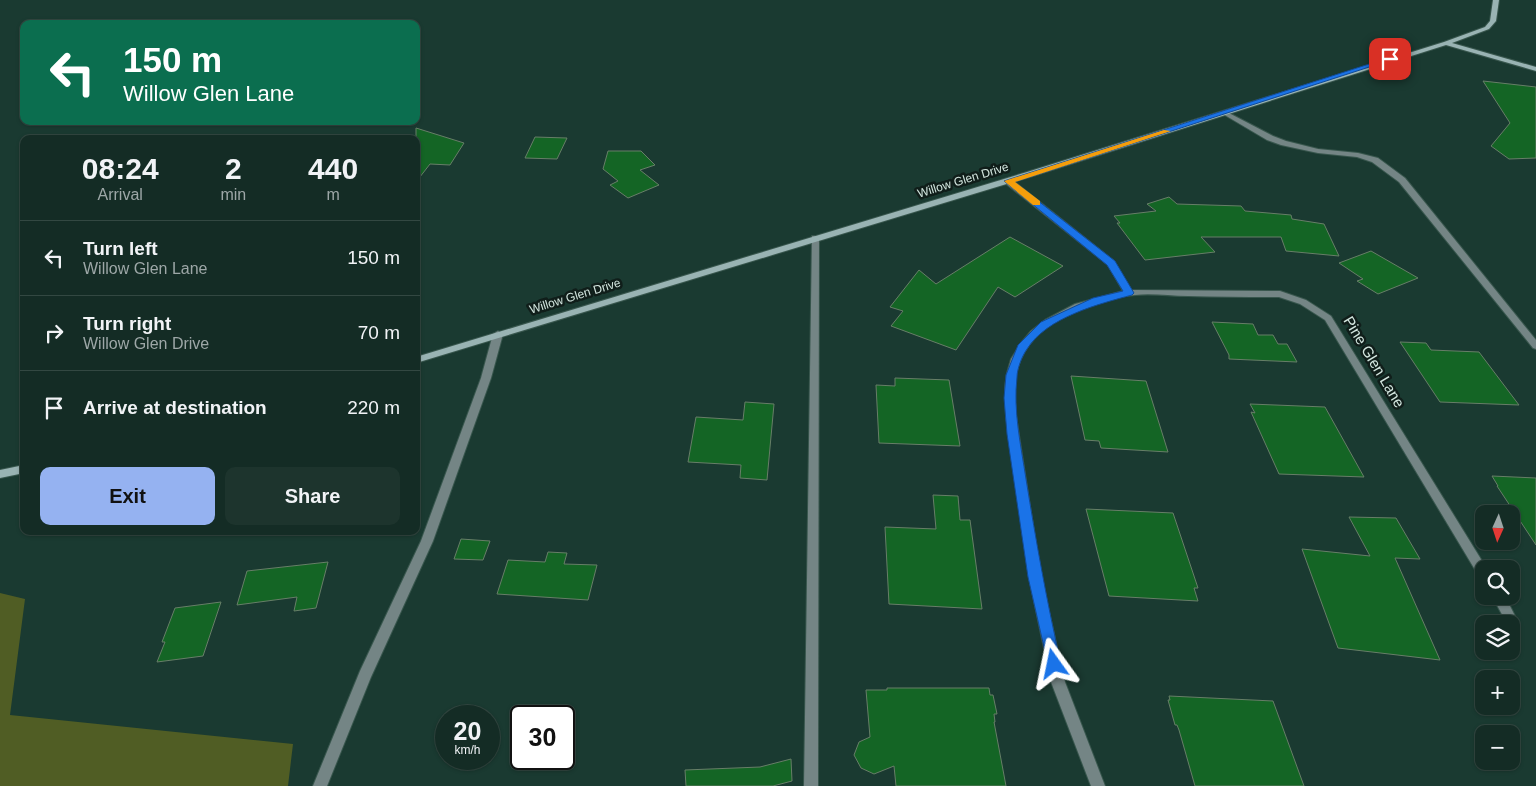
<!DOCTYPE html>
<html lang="en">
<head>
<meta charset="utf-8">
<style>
  :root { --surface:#142c25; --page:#1d342d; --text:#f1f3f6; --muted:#9da7a7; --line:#334842; --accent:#95b2f1 }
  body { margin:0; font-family:Helvetica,sans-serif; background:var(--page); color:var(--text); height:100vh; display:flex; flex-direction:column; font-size:19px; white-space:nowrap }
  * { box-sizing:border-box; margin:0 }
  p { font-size:16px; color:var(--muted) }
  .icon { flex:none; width:28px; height:28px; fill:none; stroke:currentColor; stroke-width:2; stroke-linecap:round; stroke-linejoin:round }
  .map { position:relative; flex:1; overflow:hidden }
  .drawer { position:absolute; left:20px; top:135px; width:400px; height:400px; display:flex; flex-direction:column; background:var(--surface); border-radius:10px; box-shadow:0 1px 4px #0004,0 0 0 1px var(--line) }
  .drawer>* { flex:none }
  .guide { position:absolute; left:20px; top:20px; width:400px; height:105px; border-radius:10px; box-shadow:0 1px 4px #0004,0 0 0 1px var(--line); background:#0b6e4f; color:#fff; overflow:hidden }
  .needle { width:32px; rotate:183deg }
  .fabs { position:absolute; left:1475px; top:505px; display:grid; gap:10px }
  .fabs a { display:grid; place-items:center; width:45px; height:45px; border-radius:10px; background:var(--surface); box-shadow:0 1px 4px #0004,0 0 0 1px var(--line); font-size:25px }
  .speed { position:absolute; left:435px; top:705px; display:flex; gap:10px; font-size:25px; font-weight:700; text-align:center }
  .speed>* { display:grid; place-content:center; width:65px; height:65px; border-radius:50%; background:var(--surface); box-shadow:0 1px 4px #0004,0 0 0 1px var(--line); line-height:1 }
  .speed small { font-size:12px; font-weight:400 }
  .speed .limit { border:2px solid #111; border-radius:8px; background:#fff; color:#111 }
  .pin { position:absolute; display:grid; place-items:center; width:42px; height:42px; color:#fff; margin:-21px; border-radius:10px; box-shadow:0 2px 8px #0006 }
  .me { position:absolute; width:55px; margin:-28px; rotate:348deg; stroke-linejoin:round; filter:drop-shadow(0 0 4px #0008) }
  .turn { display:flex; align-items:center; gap:18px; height:105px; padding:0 20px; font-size:22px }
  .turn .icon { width:65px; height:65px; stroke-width:2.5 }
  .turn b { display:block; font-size:35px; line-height:42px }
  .eta { display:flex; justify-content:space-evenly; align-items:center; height:85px; text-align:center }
  .eta b { font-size:30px; font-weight:600; line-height:35px }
  .button { display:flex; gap:10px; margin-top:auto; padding:10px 20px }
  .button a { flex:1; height:58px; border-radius:10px; background:var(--accent); color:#111; font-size:20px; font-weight:600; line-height:58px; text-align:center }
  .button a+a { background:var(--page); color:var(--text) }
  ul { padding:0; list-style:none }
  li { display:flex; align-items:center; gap:15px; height:75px; padding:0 20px; border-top:1px solid var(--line) }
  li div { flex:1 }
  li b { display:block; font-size:19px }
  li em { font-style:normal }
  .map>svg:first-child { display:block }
</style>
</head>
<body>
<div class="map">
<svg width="1536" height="786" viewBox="0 0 1536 786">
  <rect width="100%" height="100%" fill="#1a3a31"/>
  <path fill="#505d24" d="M0,593L25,599L10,715L293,744L288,786H0Z"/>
  <path fill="#146525" stroke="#677e68" d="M1483,81L1536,87V158L1509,159L1491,146L1510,123Z
    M416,128L464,143L450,165L430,164L416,182Z
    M535,137L567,138L557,159L525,158Z
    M608,151H641L655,165L640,170L659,185L628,198L610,185L618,181L603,169Z
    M1169,197L1177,204L1241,206L1245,211L1291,215L1292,219L1324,224L1339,256L1286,251L1281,237H1201L1215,252L1145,260L1117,223H1120L1114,216L1156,211L1147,204Z
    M1010,237L1063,266L1015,297L998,287L956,350L891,326L903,311L890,307L919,270L936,284Z
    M1371,251L1418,278L1378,294L1357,281L1363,279L1339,263Z
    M1212,322L1253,324L1258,335H1273L1278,344H1287L1297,362L1229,359V355Z
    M1400,342L1426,343L1431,350L1479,352L1519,405L1440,402Z
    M1071,376L1146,381L1168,452L1101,448L1099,441L1085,440Z
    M895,378L949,380L960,446L879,443L876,385L895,386Z
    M745,402L774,404L767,480L740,478L741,465L688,462L696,417L743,420Z
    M1250,404L1325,407L1364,477L1279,474L1251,412L1255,413Z
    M1492,476L1536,478V545L1497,486H1498Z
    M933,495L958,496L960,520H970L982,609L889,604L885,527L936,529Z
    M1086,509L1173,513L1198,588H1194L1198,601L1109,596Z
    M1349,517L1396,518L1420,559L1395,558L1440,660L1338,648L1302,549L1370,556Z
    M461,539L490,541L483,560L454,559Z
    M548,552L567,553L564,564L597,565L588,600L497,594L508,560L545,562Z
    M328,562L316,608L294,611L297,597L237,605L247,571Z
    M221,602L203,656L157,662L165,642H162L175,608Z
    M887,688H989L990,695H993L997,714H994L995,722H994L1006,786H896L894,766L874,774L861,768L854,755L859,742L870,737L866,690H887Z
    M1169,696L1273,701L1304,786H1195L1179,730L1177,725H1175L1168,700H1170Z
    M791,759L792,781L773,786H686L685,770L760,767Z"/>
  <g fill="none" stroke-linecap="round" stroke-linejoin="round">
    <g stroke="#38564d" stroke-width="2">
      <path id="service" d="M1225,111L1273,136L1286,141L1318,149L1358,153L1378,158L1405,178L1536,340V349L1533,348L1399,182L1372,162L1357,157L1318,153L1281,145L1267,140L1223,114V112Z
        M812,236H818L819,238L818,786H804Z
        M498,331L503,334L491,378L433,541L371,677L327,786H313L360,671L421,541L481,378L493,334Z"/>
    </g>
    <g stroke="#38564d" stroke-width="2">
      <path id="minor" d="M1005,179H1011L1114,261L1131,290L1280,291L1306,300L1331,316L1487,569H1484V579L1480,578L1325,320L1300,304L1279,297C1249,297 1218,297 1188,296C1170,296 1152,293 1135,295C1093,299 1031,322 1018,367C1013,383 1015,400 1016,416L1041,577L1065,682L1105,786H1091L1051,682L1029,577L1006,416L1005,387L1007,373L1011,359L1021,343L1031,331L1045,320L1075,304L1123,291L1108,265L1005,183Z
        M1492,596H1505L1515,616L1513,620L1509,622L1505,620Z"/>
    </g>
    <g stroke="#38564d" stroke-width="2">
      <path id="secondary" d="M1493,0H1499L1496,21L1489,29L1452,43L1536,67V71L1446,45L1033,176L416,363V357L1027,172L1444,42L1485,27L1490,21Z
        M24,465V473L0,478V470Z"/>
    </g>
    <use href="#service" fill="#748585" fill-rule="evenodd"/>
    <use href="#minor" fill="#748585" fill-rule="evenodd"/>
    <use href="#secondary" fill="#99b3b3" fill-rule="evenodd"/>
  </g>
  <path fill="#1a73e8" stroke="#114b97" d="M1388,58L1394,59L1014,182L1115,261L1134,293L1132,295C1099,304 1047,317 1027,349C1022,356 1017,369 1017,377C1013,411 1021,446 1026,479C1036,541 1047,603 1061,664L1059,669L1054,671L1049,669L1028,577L1007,434L1004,398L1006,375L1018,345L1041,322L1093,298L1123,291L1107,265L1004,181Z"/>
  <path fill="#f59e0b" d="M1164,130L1171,131L1015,182L1040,201V205H1033L1004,181Z"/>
  <g text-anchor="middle" stroke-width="5" stroke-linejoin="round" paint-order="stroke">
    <g font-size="12" fill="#d4e7e0" stroke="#101e1a">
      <text transform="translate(963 180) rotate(-17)" y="4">Willow Glen Drive</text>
      <text transform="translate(575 296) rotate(-17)" y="4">Willow Glen Drive</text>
    </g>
    <g font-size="15" fill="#d4e7e0" stroke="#101e1a">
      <text transform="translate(1374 362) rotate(59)" y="5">Pine Glen Lane</text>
    </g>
  </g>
</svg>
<div class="fabs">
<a><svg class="needle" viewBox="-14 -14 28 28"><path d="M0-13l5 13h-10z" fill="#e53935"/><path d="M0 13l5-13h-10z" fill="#9da7a7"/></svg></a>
<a><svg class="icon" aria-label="search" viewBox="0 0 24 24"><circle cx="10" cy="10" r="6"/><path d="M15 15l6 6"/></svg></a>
<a><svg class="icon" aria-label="layers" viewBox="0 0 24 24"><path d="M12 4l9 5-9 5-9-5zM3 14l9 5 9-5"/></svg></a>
<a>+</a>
<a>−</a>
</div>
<div class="speed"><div>20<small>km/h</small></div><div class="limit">30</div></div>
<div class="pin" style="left:1390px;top:59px;background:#d93025"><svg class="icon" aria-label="arrive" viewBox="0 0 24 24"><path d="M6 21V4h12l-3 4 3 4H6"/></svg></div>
<svg class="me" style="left:1054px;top:664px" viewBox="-20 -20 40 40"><path d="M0-17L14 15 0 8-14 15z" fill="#1a73e8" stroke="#fff" stroke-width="4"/></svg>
<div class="guide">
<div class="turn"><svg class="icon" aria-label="left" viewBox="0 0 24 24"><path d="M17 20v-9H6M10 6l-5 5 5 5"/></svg><div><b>150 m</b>Willow Glen Lane</div></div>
</div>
<section class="drawer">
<div class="eta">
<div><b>08:24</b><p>Arrival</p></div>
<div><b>2</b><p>min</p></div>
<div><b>440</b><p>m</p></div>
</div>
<ul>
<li><svg class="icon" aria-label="left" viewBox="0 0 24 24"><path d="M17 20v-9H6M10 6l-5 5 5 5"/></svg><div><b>Turn left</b><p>Willow Glen Lane</p></div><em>150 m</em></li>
<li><svg class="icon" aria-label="right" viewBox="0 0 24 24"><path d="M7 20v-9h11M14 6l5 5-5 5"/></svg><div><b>Turn right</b><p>Willow Glen Drive</p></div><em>70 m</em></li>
<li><svg class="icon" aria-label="arrive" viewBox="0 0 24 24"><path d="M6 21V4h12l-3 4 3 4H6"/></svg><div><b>Arrive at destination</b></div><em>220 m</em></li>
</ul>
<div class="button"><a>Exit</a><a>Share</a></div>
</section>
</div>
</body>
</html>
